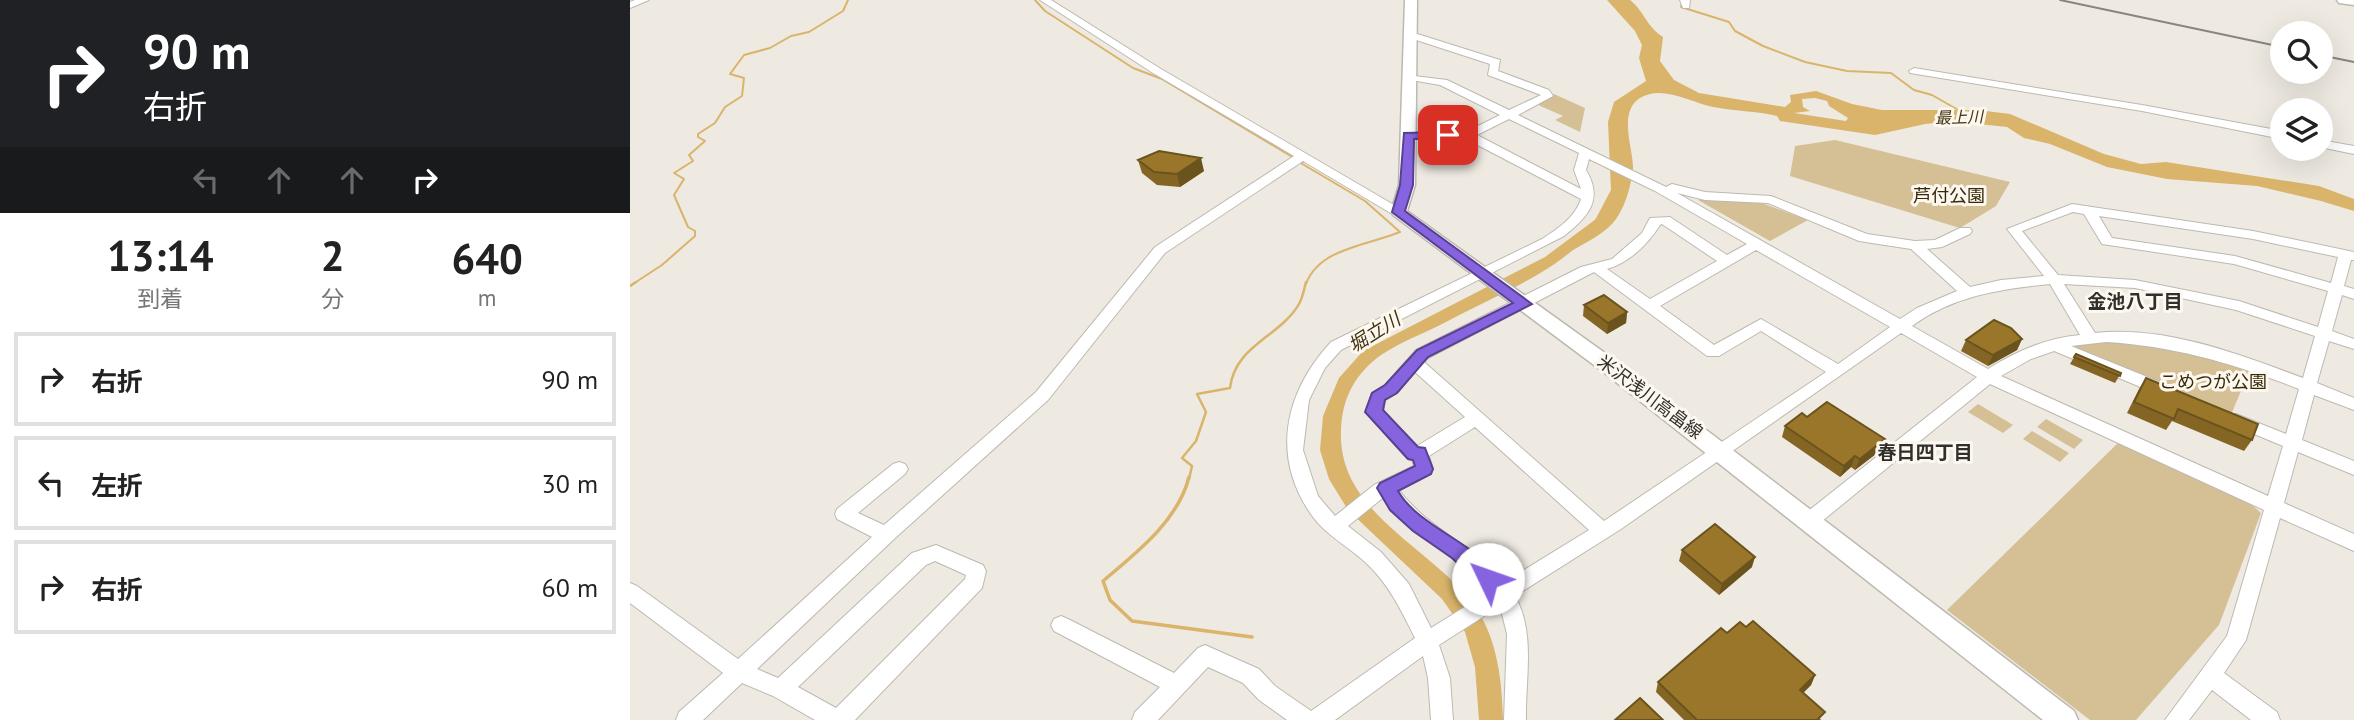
<!DOCTYPE html>
<html lang="ja">
<head>
<meta charset="utf-8">
<style>
  :root { --surface:#fff; --page:#f2f2f2; --text:#222; --muted:#767676; --line:#e0e0e0 }
  body { margin:0; font-family:"PT Sans","Noto Sans JP",sans-serif; background:var(--page); color:var(--text); height:100vh; display:flex; flex-direction:column; font-size:26px; white-space:nowrap }
  * { box-sizing:border-box; margin:0 }
  p { font-size:23px; color:var(--muted) }
  .icon { flex:none; width:38px; height:38px; fill:none; stroke:currentColor; stroke-width:2; stroke-linecap:round; stroke-linejoin:round }
  .map { position:relative; flex:1; overflow:hidden }
  .side { display:flex; flex-direction:column; background:var(--surface); width:630px }
  .side>* { flex:none }
  .top-card { background:#202124; color:#fff; overflow:hidden }
  .fabs { position:absolute; left:1640px; top:21px; display:grid; gap:14px }
  .fabs a { display:grid; place-items:center; width:63px; height:63px; border-radius:50%; background:var(--surface); box-shadow:0 7px 28px #0002; font-size:35px }
  .pin { position:absolute; display:grid; place-items:center; width:60px; height:60px; color:#fff; margin:-30px; border-radius:14px; box-shadow:0 4px 10px #0006 }
  .me { position:absolute; width:77px; margin:-38px; rotate:312deg; stroke-linejoin:round; filter:drop-shadow(0 0 5px #0008) }
  .turn { display:flex; align-items:center; gap:24px; height:147px; padding:0 28px; font-size:32px }
  .turn .icon { width:91px; height:91px; stroke-width:2.5 }
  .turn b { display:block; font-size:49px; line-height:60px }
  .lanes { display:flex; align-items:center; height:66px; padding:0 28px; background:#0003; justify-content:center; gap:35px; direction:ltr }
  .lanes .off { opacity:.35 }
  .eta { display:flex; justify-content:space-evenly; align-items:center; height:119px; text-align:center }
  .eta b { font-size:42px; font-weight:600; line-height:49px }
  ul { padding:0; list-style:none }
  li { display:flex; align-items:center; gap:21px; height:94px; margin:0 14px 10px; padding:0 14px; border:4px solid var(--line); border-radius:0px }
  li div { flex:1 }
  li b { display:block; font-size:26px }
  li em { font-style:normal }
  main { display:flex; flex:1; min-height:0 }
  .map>svg:first-child { display:block }
</style>
</head>
<body>
<main>
<section class="side">
<div class="top-card">
<div class="turn"><svg class="icon" aria-label="right" viewBox="0 0 24 24"><path d="M7 20v-9h11M14 6l5 5-5 5"/></svg><div><b>90 m</b>右折</div></div>
<div class="lanes"><svg class="icon off" aria-label="left" viewBox="0 0 24 24"><path d="M17 20v-9H6M10 6l-5 5 5 5"/></svg><svg class="icon off" aria-label="ahead" viewBox="0 0 24 24"><path d="M12 20V5M6 11l6-6 6 6"/></svg><svg class="icon off" aria-label="ahead" viewBox="0 0 24 24"><path d="M12 20V5M6 11l6-6 6 6"/></svg><svg class="icon" aria-label="right" viewBox="0 0 24 24"><path d="M7 20v-9h11M14 6l5 5-5 5"/></svg></div>
</div>
<div class="eta">
<div><b>13:14</b><p>到着</p></div>
<div><b>2</b><p>分</p></div>
<div><b>640</b><p>m</p></div>
</div>
<ul>
<li><svg class="icon" aria-label="right" viewBox="0 0 24 24"><path d="M7 20v-9h11M14 6l5 5-5 5"/></svg><div><b>右折</b></div><em>90 m</em></li>
<li><svg class="icon" aria-label="left" viewBox="0 0 24 24"><path d="M17 20v-9H6M10 6l-5 5 5 5"/></svg><div><b>左折</b></div><em>30 m</em></li>
<li><svg class="icon" aria-label="right" viewBox="0 0 24 24"><path d="M7 20v-9h11M14 6l5 5-5 5"/></svg><div><b>右折</b></div><em>60 m</em></li>
</ul>
</section>
<div class="map">
<svg width="1724" height="720" viewBox="0 0 1724 720">
  <rect width="100%" height="100%" fill="#eeeae2"/>
  <path fill="#d5bf95" d="M924,94L955,108L950,132L925,120L933,116L906,104Z
    M1205,140L1380,182L1366,206L1330,228L1160,176L1165,146Z
    M1074,197L1097,202L1124,200L1178,220L1140,241L1068,200Z
    M1492,341L1541,347L1620,369L1601,415L1446,353L1444,344Z
    M1348,404L1383,425L1373,433L1338,412Z
    M1416,419L1453,440L1444,449L1407,427Z
    M1402,431L1439,453L1430,462L1393,439Z
    M1488,443L1620,503L1631,513L1589,625L1506,720H1460L1317,610Z"/>
  <path fill="#d9b46a" fill-rule="evenodd" d="M977,0H1000C1015,12 1015,25 1033,37L1030,61L1044,80L1069,93L1155,107L1161,102L1160,95L1186,91L1222,104L1252,110H1348L1380,114L1474,154L1511,164L1536,162L1689,186L1724,199V211L1691,201L1627,186L1537,179L1477,167L1420,144L1394,138L1377,127L1349,124L1341,119L1295,124L1245,135L1150,121L1147,116C1126,111 1104,111 1083,107C1064,103 1039,89 1020,94C983,103 1004,148 1003,169C1001,187 994,211 982,224C971,236 950,245 937,254L964,222L981,190L978,122L984,102L1016,81L1009,58L1012,45L1005,31ZM1185,98L1197,101L1199,106L1218,118L1216,121L1164,113L1180,111L1173,107L1172,99Z"/>
  <g fill="none" stroke-linecap="round" stroke-linejoin="round">
    <path stroke="#d9b46a" stroke-width="2" d="M405,0L415,11L503,68L532,79L664,158
      M1053,0L1051,7L1099,22L1105,31L1133,46L1175,62L1217,71L1261,73L1284,90L1302,95L1330,111
      M669,162L735,201L770,232C739,245 689,248 676,284
      M3,284L32,265L65,236V231L58,227L44,195L54,179L44,173L63,161L59,155L75,141L68,137V134L85,123L95,107L112,96L114,78L100,74L114,55L140,48L161,36L179,32L213,11L218,0"/>
    <path stroke="#d9b46a" stroke-width="2.5" d="M0,286L6,282
      M559,479L562,466L552,458L566,441L576,412L567,394L600,388C605,345 650,337 669,304C673,297 674,289 676,282"/>
    <path stroke="#d9b46a" stroke-width="3.5" d="M559,477C548,521 506,553 473,581L480,600L502,621L622,637"/>
    <path fill="#d9b46a" fill-rule="evenodd" d="M966,219L973,223L971,226C956,238 942,252 926,263C892,286 851,303 814,323C791,335 759,346 740,364C721,382 712,403 711,430C707,514 803,547 846,608C868,641 872,682 873,720H849L845,667L835,632L812,599L718,510L699,479L690,450L693,416L709,378L733,351L915,257Z"/>
    <g stroke="#bdb9b1" stroke-width="2">
      <path id="minor" d="M5,0H19L0,8V2Z
        M410,0H421L531,69L776,212L774,215H764L673,161L535,253L418,400L263,540L127,669L148,678L282,553L306,545L353,565L356,571L352,588L225,720H185L143,696L112,683L73,720H46L49,712L93,673L0,603V583L7,586L108,659L242,537L207,519L205,514L207,509L263,464L269,462L275,464L278,469L275,474L228,513L254,525L406,392L525,247L664,156L523,73ZM305,561L336,575L335,579L206,708L168,687L296,565Z
        M1050,0H1060L1059,8H1053Z
        M781,32L870,60L868,71L919,90L923,96L888,115L1036,187L1042,184L1075,192L1141,196L1237,234L1285,241L1305,240L1330,228H1340L1342,231L1340,234L1312,247L1297,249L1340,287L1371,280L1414,276L1377,229L1442,204L1623,231L1724,252V260H1721L1714,286L1724,289V299L1712,295L1702,331L1724,339V349L1699,341L1687,383L1724,398V410L1684,395L1672,440L1724,461V475L1668,452L1654,503L1724,534V551L1650,518L1616,640L1594,673L1647,712L1650,720H1621L1582,690L1559,720H1535L1597,636L1634,510L1360,384L1186,526L1179,529L1172,526L1170,521L1172,516L1347,377L1271,333L991,529L885,596C906,633 895,679 896,720H874L877,634L870,606L809,645L820,678L823,720H801L798,678L793,656L705,720H657L629,700L613,683L578,667L528,720H502L505,712L530,687L424,631L421,625L424,619L431,616L438,619L544,673L568,648L575,645L629,669L645,686L681,711L785,638C771,610 759,584 735,562C719,547 696,535 683,517C640,458 654,393 701,342L912,239C929,228 945,217 951,199L836,139L774,138V134L778,132H836L870,115L810,85L776,79V75L817,80L879,110L911,95L858,75L860,64L777,37L776,35ZM879,119L949,153L944,170L951,189L847,135ZM959,159L1025,191L1117,244L1097,255L1040,217L1020,218L1012,233L982,259L951,267L786,350L755,385L742,393L736,412L778,459L782,460L784,466L744,485L705,516L688,496L673,450L679,400L695,368L711,350L934,236C958,217 974,200 956,170ZM1047,193L1075,200L1138,203L1229,241L1281,249L1327,291L1287,308L1270,319ZM1443,212L1454,214L1472,244L1604,264L1698,291L1688,327L1609,301L1505,280L1428,275L1392,231ZM1469,216L1623,239L1708,257L1701,283L1605,256L1482,238ZM1032,224L1087,261L1020,299L977,269C999,263 1018,244 1030,225ZM1126,250L1260,327L1208,364L1131,319L1084,345L1030,306ZM964,272L1077,356H1089L1131,331L1196,372L974,521L794,362L798,358ZM1420,284L1450,335C1417,338 1386,351 1358,369L1282,326C1323,296 1370,289 1420,284ZM1434,284L1505,288L1606,310L1685,336L1673,378C1609,354 1534,325 1465,333ZM1476,342C1544,346 1605,364 1669,389L1656,434L1606,414L1600,416L1598,420L1600,424L1653,446L1638,496L1371,376L1401,359L1424,351L1525,393H1537L1539,389L1537,385L1441,346ZM785,372L835,417L787,446L753,411L755,400L767,393ZM845,427L959,530L876,581C843,546 797,528 768,489L800,474L803,469L799,456ZM754,497C782,537 828,556 860,591L801,628L779,584L751,552L718,526Z
        M1284,68L1512,105L1652,131V139L1512,111L1280,73L1279,71Z
        M1690,140L1724,146V154L1690,147Z"/>
    </g>
    <g stroke="#bdb9b1" stroke-width="3">
      <path id="major" d="M775,0H787L785,185L777,211L986,361L1444,711L1448,720H1413L972,371L763,215L761,212L769,185Z"/>
    </g>
    <g stroke="#bdb9b1" stroke-width="3">
      <path id="highway" d="M1707,0H1724V5L1709,3Z"/>
    </g>
    <use href="#minor" fill="#fff" fill-rule="evenodd"/>
    <use href="#major" fill="#fff" fill-rule="evenodd"/>
    <use href="#highway" fill="#fff" fill-rule="evenodd"/>
    <path stroke="#888580" stroke-width="2" d="M1430,0L1652,47
      M1690,55L1724,62"/>
  </g>
  <path fill="#846524" d="M508,160L574,171L550,187L527,185L512,173Z
    M954,305L997,312L996,323L977,334L953,316Z
    M1392,339L1387,350L1358,366L1331,351L1336,340Z
    M1446,354L1491,373L1485,383L1440,364Z
    M1516,378L1622,440L1614,451L1542,421L1536,430L1497,413L1509,389Z
    M1177,417L1255,439L1251,450L1225,470L1221,467L1210,477L1152,437L1155,426Z
    M1052,550L1122,567L1089,595L1049,561Z
    M1116,627L1185,675L1181,685L1173,693L1191,720H1054L1026,692L1028,682L1097,633Z"/>
  <path fill="#6b531d" d="M571,158L574,171L550,187L547,174Z
    M997,312L996,323L977,334L978,323Z
    M1392,339L1387,350L1358,366L1363,355Z
    M1255,439L1251,450L1225,470L1230,459Z
    M1225,456L1221,467L1210,477L1214,466Z
    M1125,557L1122,567L1089,595L1092,584Z
    M1185,675L1181,685L1166,700L1170,690Z"/>
  <path fill="#99762a" stroke="#6b531d" stroke-width="2" d="M529,151L571,158L547,174L524,172L508,160Z
    M974,295L997,312L978,323L954,305Z
    M1364,320L1381,328L1392,339L1363,355L1336,340Z
    M1446,354L1491,373L1490,376L1444,357Z
    M1516,378L1628,424L1622,440L1548,409L1544,419L1504,402Z
    M1197,402L1255,439L1230,459L1225,456L1214,466L1155,426L1172,413L1177,417Z
    M1085,524L1125,557L1092,584L1052,550Z
    M1123,621L1185,675L1170,690L1195,712L1187,720H1067L1028,682L1091,628L1097,633L1110,622L1116,627Z
    M1010,698L1033,720H985Z"/>
  <path fill="#8764df" stroke="#584191" stroke-width="2" d="M818,132L824,135L822,138L784,139L783,185L775,211L902,304L798,357L767,393L755,400L753,410L788,447L795,448L803,469L801,474L768,491C789,528 852,545 868,579L865,585L858,587L851,585L822,558L783,531L760,510L747,488L750,483L785,466L783,460L778,459L735,412L742,393L755,385L787,350L883,303L762,212L770,185L774,133Z"/>
  <g text-anchor="middle" stroke-width="6" stroke-linejoin="round" paint-order="stroke">
    <g font-size="16" font-style="italic" fill="#423211" stroke="#fcf7ef">
      <text transform="translate(1329 117) rotate(-2)" y="6">最上川</text>
    </g>
    <g font-size="18" fill="#372806" stroke="#fcf7ef">
      <text x="1319" y="202">芦付公園</text>
      <text x="1583" y="388">こめつが公園</text>
    </g>
    <g font-size="18" fill="#312f2c" stroke="#fcf7ef">
      <text transform="translate(1020 397) rotate(37)" y="6">米沢浅川高畠線</text>
    </g>
    <g font-size="19" font-weight="bold" fill="#312f2c" stroke="#fcf7ef">
      <text x="1505" y="308">金池八丁目</text>
      <text x="1295" y="459">春日四丁目</text>
    </g>
    <g font-size="19" font-style="italic" fill="#423211" stroke="#fcf7ef">
      <text transform="translate(744 332) rotate(-32)" y="7">堀立川</text>
    </g>
  </g>
</svg>
<div class="fabs">
<a><svg class="icon" aria-label="search" viewBox="0 0 24 24"><circle cx="10" cy="10" r="6"/><path d="M15 15l6 6"/></svg></a>
<a><svg class="icon" aria-label="layers" viewBox="0 0 24 24"><path d="M12 4l9 5-9 5-9-5zM3 14l9 5 9-5"/></svg></a>
</div>
<div class="pin" style="left:818px;top:135px;background:#d93025"><svg class="icon" aria-label="arrive" viewBox="0 0 24 24"><path d="M6 21V4h12l-3 4 3 4H6"/></svg></div>
<svg class="me" style="left:858px;top:579px" viewBox="-20 -20 40 40"><circle r="19" fill="#fff"/><path d="M0-13L10 11 0 6-10 11z" fill="#8764df"/></svg>
</div>
</main>
</body>
</html>
